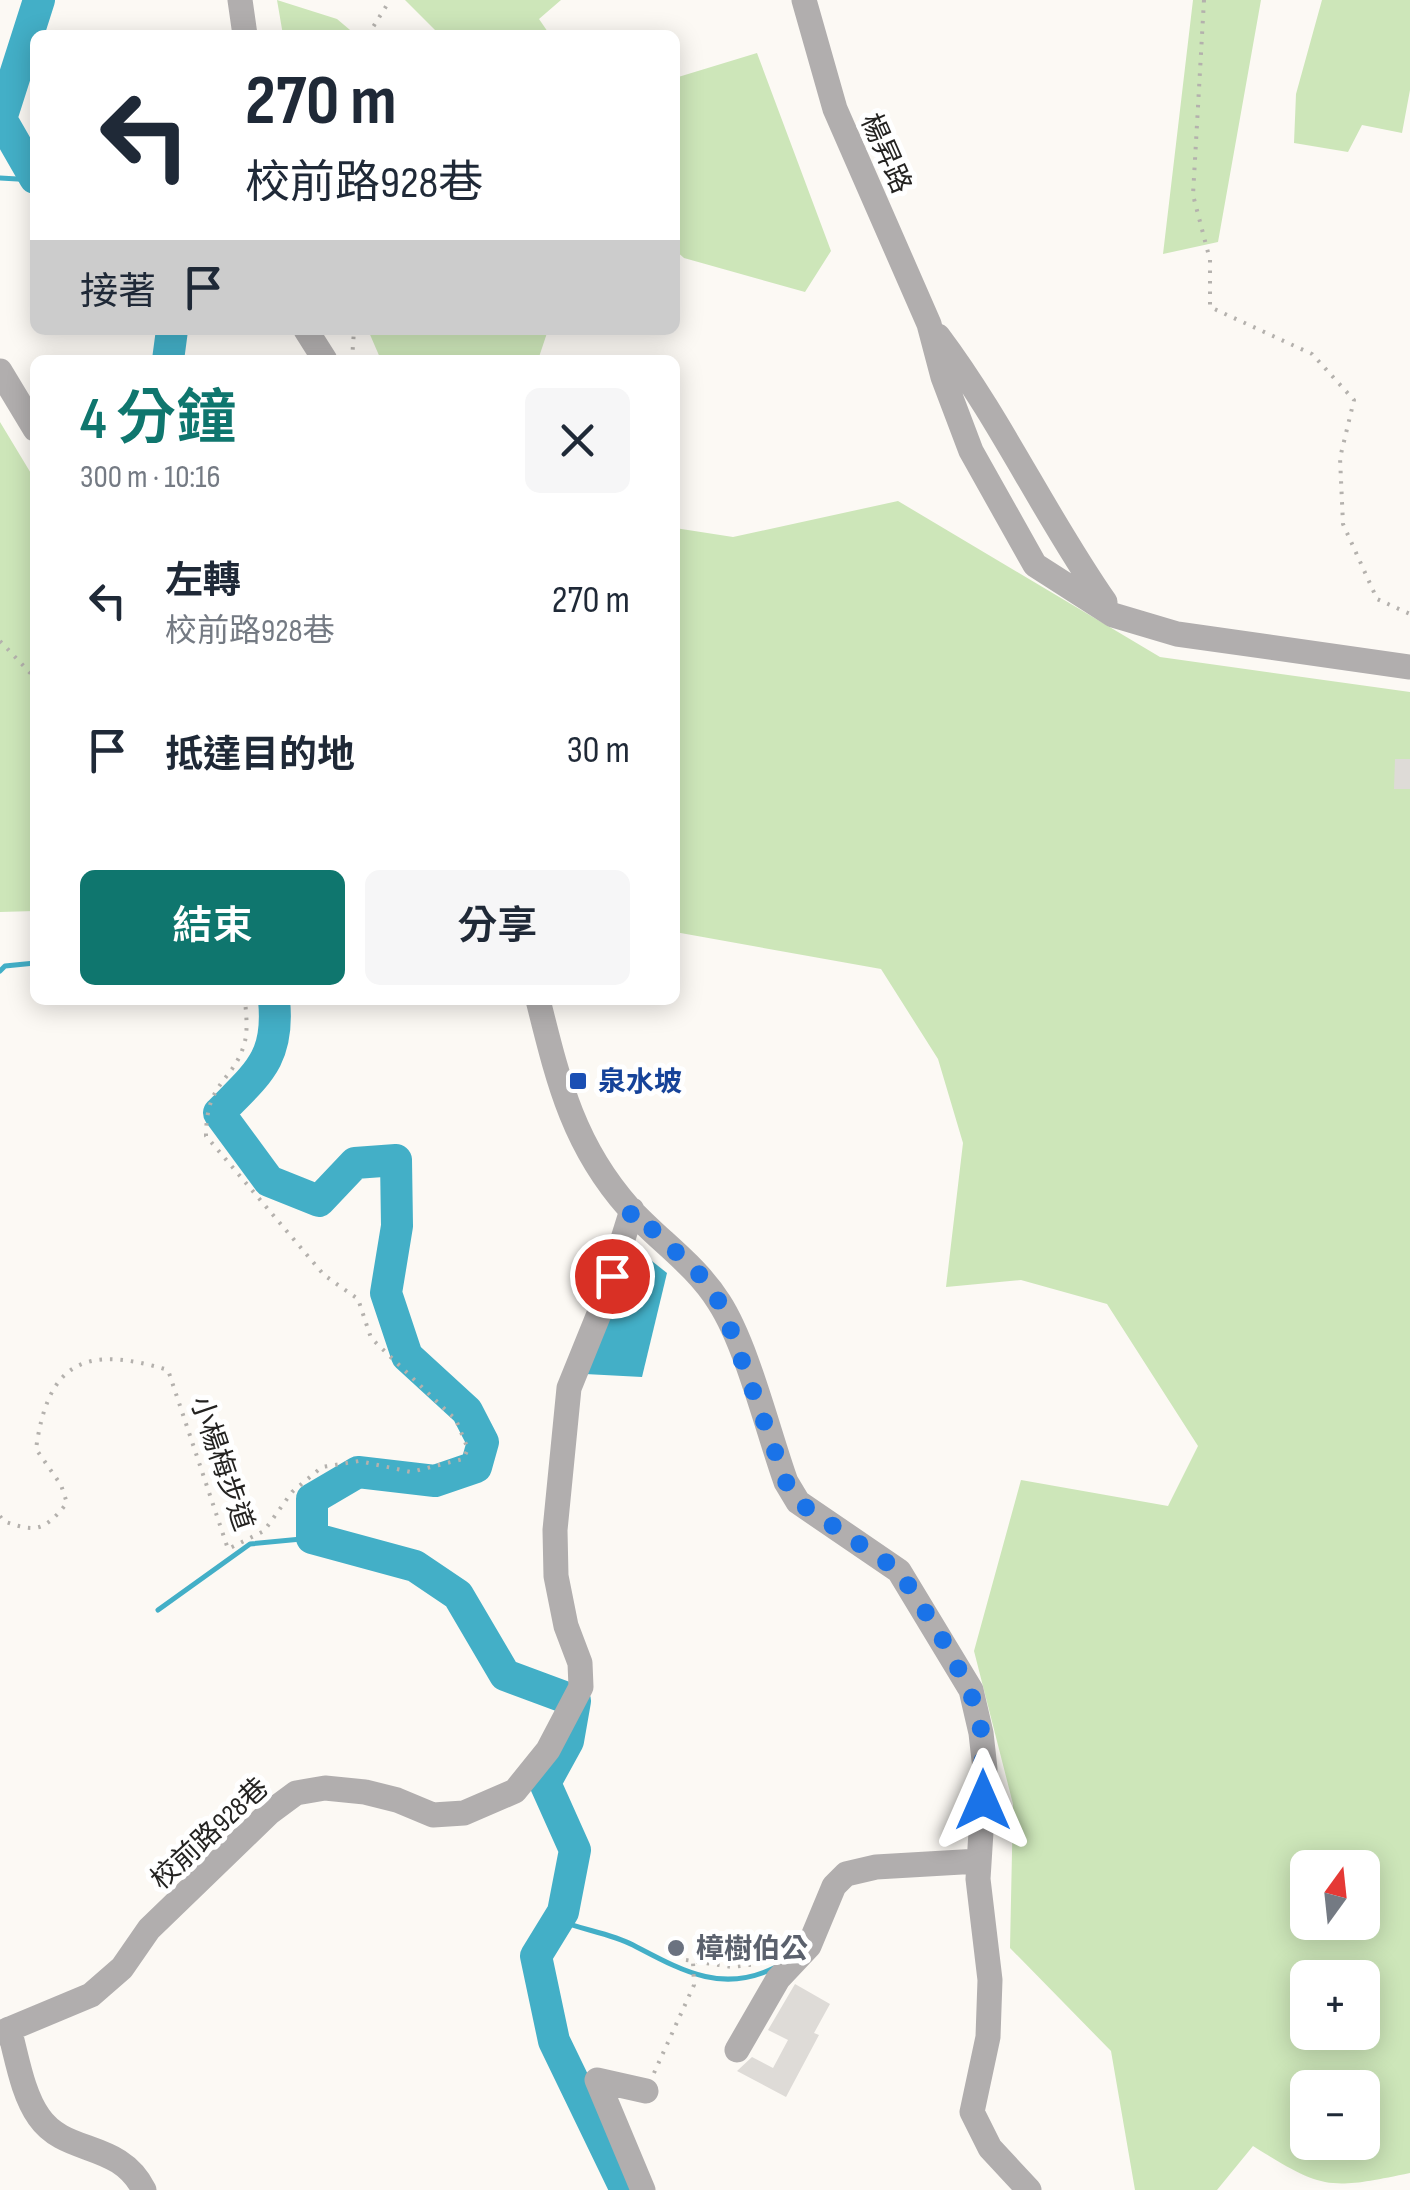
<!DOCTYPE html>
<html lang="zh-TW">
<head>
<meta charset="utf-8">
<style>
  :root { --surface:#fff; --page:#f6f6f7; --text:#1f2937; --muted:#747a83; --accent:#0f766e }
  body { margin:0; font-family:"Sofia Sans Condensed","Noto Sans TC",sans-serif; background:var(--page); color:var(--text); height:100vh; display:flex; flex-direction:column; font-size:38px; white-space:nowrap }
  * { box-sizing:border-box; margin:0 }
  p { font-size:32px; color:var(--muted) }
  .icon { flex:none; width:55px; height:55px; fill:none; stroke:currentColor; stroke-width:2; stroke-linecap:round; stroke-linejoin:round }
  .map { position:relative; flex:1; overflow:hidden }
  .drawer { position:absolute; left:30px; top:355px; width:650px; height:650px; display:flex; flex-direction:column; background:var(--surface); border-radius:15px; box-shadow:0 5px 25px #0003 }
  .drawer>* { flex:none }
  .top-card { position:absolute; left:30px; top:30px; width:650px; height:305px; border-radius:15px; box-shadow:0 5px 25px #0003; background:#fff; color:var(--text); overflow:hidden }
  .needle { width:65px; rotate:15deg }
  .buttons { position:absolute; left:1290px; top:1850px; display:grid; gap:20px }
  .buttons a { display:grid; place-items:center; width:90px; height:90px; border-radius:15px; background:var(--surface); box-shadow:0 5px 25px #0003; font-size:50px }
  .pin { position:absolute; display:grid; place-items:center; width:85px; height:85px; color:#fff; margin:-42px; border:5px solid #fff; border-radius:50%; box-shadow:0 2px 10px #0007 }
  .me { position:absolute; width:110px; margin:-55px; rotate:0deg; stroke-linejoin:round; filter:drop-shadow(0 0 8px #0008) }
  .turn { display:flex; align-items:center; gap:35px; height:210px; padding:0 50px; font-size:45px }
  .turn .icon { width:130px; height:130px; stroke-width:2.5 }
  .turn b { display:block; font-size:70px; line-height:85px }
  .then { display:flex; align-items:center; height:95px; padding:0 50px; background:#0003; gap:20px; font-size:38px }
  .round { display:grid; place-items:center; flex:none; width:105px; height:105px; border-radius:15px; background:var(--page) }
  .overview { display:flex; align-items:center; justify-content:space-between; height:170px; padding:0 50px }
  h1 { font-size:60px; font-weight:600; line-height:75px; color:var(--accent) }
  .action { display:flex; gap:20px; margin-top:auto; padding:20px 50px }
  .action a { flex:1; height:115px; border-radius:15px; background:var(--accent); color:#fff; font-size:40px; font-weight:600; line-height:115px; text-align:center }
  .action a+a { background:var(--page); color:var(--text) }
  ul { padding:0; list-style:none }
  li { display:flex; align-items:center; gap:30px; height:150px; padding:0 50px }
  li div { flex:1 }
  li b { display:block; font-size:38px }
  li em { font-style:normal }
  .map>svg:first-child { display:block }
</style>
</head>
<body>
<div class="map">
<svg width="1410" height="2190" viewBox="0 0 1410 2190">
  <rect width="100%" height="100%" fill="#fcf9f4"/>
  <path fill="#cde6b9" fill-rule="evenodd" d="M277,0L337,19L356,35H283Z
    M405,0H561L539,19L550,35H440Z
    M1193,0H1261L1218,242L1163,254Z
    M1322,0H1410V90L1402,133L1362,125L1348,152L1294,143L1296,94Z
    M757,53L831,251L805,292L684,258L675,250V78Z
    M368,330H548L538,360H381Z
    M0,422L35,480V911L0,912Z
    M898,501L1160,657L1410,692V2173C1328,2190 1323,2190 1253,2146L1217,2190H1135L1111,2051L1010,1948L1013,1804L974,1651L1021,1480L1168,1506L1198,1446L1107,1304L1021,1280L946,1287L963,1143L938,1059L881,969L675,932V528L733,537ZM1308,1868H1362V1922H1308ZM1308,1978H1362V2032H1308ZM1308,2088H1362V2142H1308Z"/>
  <path fill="#43afc7" d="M633,1246L667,1273L642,1377L585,1374Z"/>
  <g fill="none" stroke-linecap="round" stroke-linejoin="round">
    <path stroke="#43afc7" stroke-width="5" d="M0,178L35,180
      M0,971L5,966L35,963
      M158,1610L250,1544L312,1538
      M558,1920C582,1930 610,1933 633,1945C681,1970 721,1994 774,1968"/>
    <path stroke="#43afc7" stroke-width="32" d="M35,178L1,119L39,0
      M168,360L172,330
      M274,1000C280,1059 257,1074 219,1113L269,1181L319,1201L355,1163L396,1160L397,1226L386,1293L407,1356L467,1411L483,1442L476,1467L435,1481L358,1472L312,1499V1538L415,1566L458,1595L505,1675L575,1701L568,1741L545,1783L575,1850L563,1912L536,1956L554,2041L626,2190"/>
  </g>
  <path fill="#dedbd7" d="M1395,759H1410V789H1394Z
    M795,1984L830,2004L814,2033L819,2035L786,2097L737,2071L752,2057L773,2068L788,2040L768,2030Z"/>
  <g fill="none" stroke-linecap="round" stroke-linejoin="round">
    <path stroke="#b4b1ad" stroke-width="4" stroke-dasharray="2.5 8" stroke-linecap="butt" d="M1204,0L1193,195L1210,260V307L1312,354L1354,400L1340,458L1343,524L1377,599L1410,614
      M368,35L390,0
      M352,360L354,330
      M0,641L35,678
      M0,1516L3,1521C37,1533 44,1531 67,1503L61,1485L36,1449C48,1361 85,1345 168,1370L228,1549L264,1531L292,1492L322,1467L359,1461L411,1472L463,1459L468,1449L456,1420L371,1338L358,1299L324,1275L206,1136C206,1079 235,1082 245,1041C248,1028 246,1013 245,1000
      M686,1960L732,1967L764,1963
      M654,2073L694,1985L693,1962"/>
    <path stroke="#b1aeae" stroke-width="25" d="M240,0L245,35
      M804,0L835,109L929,324L943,377L971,451L1035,565L1113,615L1177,634L1410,667
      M306,330L325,360
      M938,336C1001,420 1045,516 1105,602
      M0,371L35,429
      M538,1000C558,1080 573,1145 629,1208C659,1241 695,1264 719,1302C747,1345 768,1432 786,1482L798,1502L899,1571L971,1690L981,1733L985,1769L978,1879L990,1980L988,2037L972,2112L990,2148L1029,2190
      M9,2029C17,2057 22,2093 39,2117C66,2156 119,2140 144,2190
      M0,2033L91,1995L122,1968L149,1929L269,1813L296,1793L325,1788L365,1792L397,1800L433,1815L464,1813L515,1791L548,1750L581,1687L580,1663L566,1626L556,1576L555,1530L569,1388L601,1309L632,1210
      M737,2050L778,1979L809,1946L834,1886L846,1874L876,1867L979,1861
      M643,2190L597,2080L646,2091"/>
  </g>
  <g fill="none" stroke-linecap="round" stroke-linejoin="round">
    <path stroke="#1a73e8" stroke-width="18" stroke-dasharray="0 32.4" d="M612,1276L632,1210L699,1274L722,1306L786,1482L798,1502L899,1571L939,1633L970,1690L982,1733L983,1800"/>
  </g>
  <rect fill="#1a4fb4" stroke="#fff" stroke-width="4" x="568" y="1071" width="20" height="20" rx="5"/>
  <circle fill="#6b7280" stroke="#fff" stroke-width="4" cx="676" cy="1948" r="10"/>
  <g text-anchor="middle" stroke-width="10" stroke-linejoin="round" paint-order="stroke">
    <g font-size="28" fill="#242321" stroke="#fff">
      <text transform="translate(887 153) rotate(66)" y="10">楊昇路</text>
      <text transform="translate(223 1463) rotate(71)" y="10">小楊梅步道</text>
      <text transform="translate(209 1833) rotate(-43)" y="10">校前路928巷</text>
    </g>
    <g font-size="28" font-weight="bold" fill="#164399" stroke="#fff" text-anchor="start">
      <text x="598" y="1091">泉水坡</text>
    </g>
    <g font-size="28" font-weight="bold" fill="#5b616d" stroke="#fff" text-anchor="start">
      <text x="696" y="1958">樟樹伯公</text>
    </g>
  </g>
</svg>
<div class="buttons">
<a><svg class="needle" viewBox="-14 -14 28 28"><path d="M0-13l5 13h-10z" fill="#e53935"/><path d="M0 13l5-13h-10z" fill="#747a83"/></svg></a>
<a>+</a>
<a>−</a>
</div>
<div class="pin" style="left:612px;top:1276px;background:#d93025"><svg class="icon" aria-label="arrive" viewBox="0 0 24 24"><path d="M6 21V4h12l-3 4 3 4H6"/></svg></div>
<svg class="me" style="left:983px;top:1800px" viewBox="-20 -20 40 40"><path d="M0-17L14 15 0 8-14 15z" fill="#1a73e8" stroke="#fff" stroke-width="4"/></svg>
<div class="top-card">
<div class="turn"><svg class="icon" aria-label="left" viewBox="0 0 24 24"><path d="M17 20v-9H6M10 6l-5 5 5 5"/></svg><div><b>270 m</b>校前路928巷</div></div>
<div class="then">接著<svg class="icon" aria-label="arrive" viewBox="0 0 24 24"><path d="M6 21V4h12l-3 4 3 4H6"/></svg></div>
</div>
<section class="drawer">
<div class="overview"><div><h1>4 分鐘</h1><p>300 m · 10:16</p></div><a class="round"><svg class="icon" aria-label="close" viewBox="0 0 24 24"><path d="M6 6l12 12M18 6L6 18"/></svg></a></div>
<ul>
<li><svg class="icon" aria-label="left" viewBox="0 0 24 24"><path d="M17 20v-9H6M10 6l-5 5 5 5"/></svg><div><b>左轉</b><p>校前路928巷</p></div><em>270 m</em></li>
<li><svg class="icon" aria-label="arrive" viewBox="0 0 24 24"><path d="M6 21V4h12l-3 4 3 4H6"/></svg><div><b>抵達目的地</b></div><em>30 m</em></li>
</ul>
<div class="action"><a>結束</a><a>分享</a></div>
</section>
</div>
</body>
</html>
